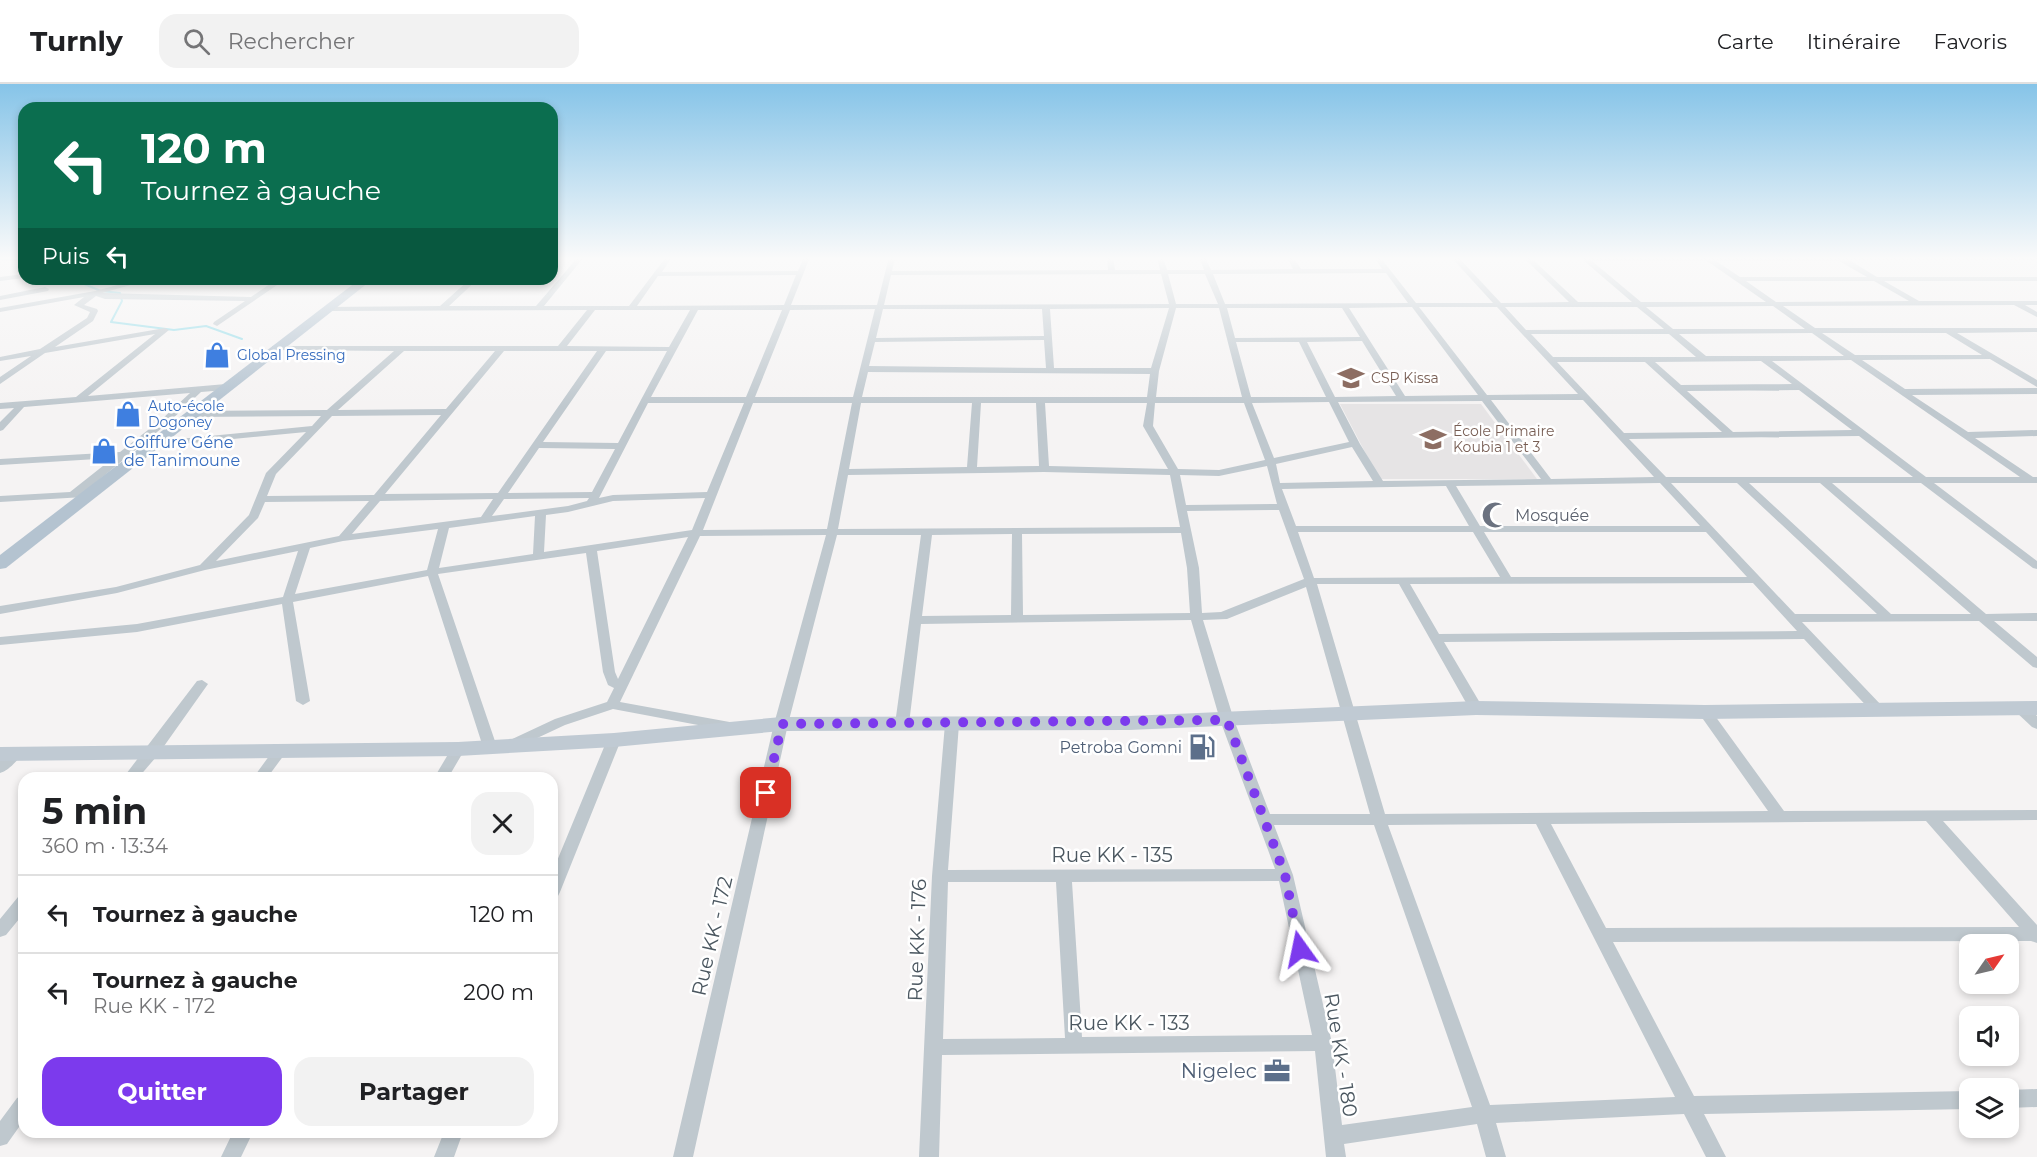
<!DOCTYPE html>
<html lang="fr">
<head>
<meta charset="utf-8">
<style>
  :root { --surface:#fff; --page:#f2f2f2; --text:#202124; --muted:#757577; --line:#e0e0e0; --accent:#7c3aed }
  body { margin:0; font-family:Montserrat,sans-serif; background:var(--page); color:var(--text); height:100vh; display:flex; flex-direction:column; font-size:22px; white-space:nowrap }
  * { box-sizing:border-box; margin:0 }
  p { font-size:20px; color:var(--muted) }
  .icon { flex:none; width:33px; height:33px; fill:none; stroke:currentColor; stroke-width:2; stroke-linecap:round; stroke-linejoin:round }
  .map { position:relative; flex:1; overflow:hidden }
  .side { position:absolute; left:18px; top:688px; width:540px; height:366px; display:flex; flex-direction:column; background:var(--surface); border-radius:18px; box-shadow:0 3px 9px #0003 }
  .side>* { flex:none }
  .hud { position:absolute; left:18px; top:18px; width:540px; height:183px; border-radius:18px; box-shadow:0 3px 9px #0003; background:#0b6e4f; color:#fff; overflow:hidden }
  .needle { width:39px; rotate:56deg }
  .controls { position:absolute; left:1959px; top:850px; display:grid; gap:12px }
  .controls a { display:grid; place-items:center; width:60px; height:60px; border-radius:12px; background:var(--surface); box-shadow:0 3px 9px #0003; font-size:30px }
  .pin { position:absolute; display:grid; place-items:center; width:51px; height:51px; color:#fff; margin:-26px; border-radius:12px; box-shadow:0 3px 9px #0006 }
  .me { position:absolute; width:66px; margin:-33px; rotate:348deg; stroke-linejoin:round; filter:drop-shadow(0 0 4px #0008) }
  .turn { display:flex; align-items:center; gap:21px; height:126px; padding:0 24px; font-size:27px }
  .turn .icon { width:78px; height:78px; stroke-width:2.5 }
  .turn b { display:block; font-size:42px; line-height:51px }
  .then { display:flex; align-items:center; height:57px; padding:0 24px; background:#0003; gap:12px; font-size:22px }
  .round { display:grid; place-items:center; flex:none; width:63px; height:63px; border-radius:18px; background:var(--page) }
  .headline { display:flex; align-items:center; justify-content:space-between; height:102px; padding:0 24px }
  h1 { font-size:36px; font-weight:700; line-height:45px }
  .action { display:flex; gap:12px; margin-top:auto; padding:12px 24px }
  .action a { flex:1; height:69px; border-radius:18px; background:var(--accent); color:#fff; font-size:24px; font-weight:700; line-height:69px; text-align:center }
  .action a+a { background:var(--page); color:var(--text) }
  ul { padding:0; list-style:none }
  li { display:flex; align-items:center; gap:18px; height:78px; padding:0 24px; border-top:2px solid var(--line) }
  li div { flex:1 }
  li b { display:block; font-size:22px }
  li em { font-style:normal }
  header { display:flex; align-items:center; gap:36px; box-sizing:border-box; height:84px; padding:0 30px; background:var(--surface); border-bottom:2px solid var(--line) }
  header strong { font-size:28px }
  nav { display:flex; gap:33px; margin-inline-start:auto; font-size:21px }
  .search { width:420px; height:54px; background:var(--page); display:flex; align-items:center; gap:15px; box-sizing:border-box; padding:0 21px; border-radius:18px; color:var(--muted); font-size:22px }
  .map>svg:first-child { display:block }
</style>
</head>
<body>
<header>
<strong>Turnly</strong>
<div class="search"><svg class="icon" aria-label="search" viewBox="0 0 24 24"><circle cx="10" cy="10" r="6"/><path d="M15 15l6 6"/></svg>Rechercher</div>
<nav><a>Carte</a><a>Itinéraire</a><a>Favoris</a></nav>
</header>
<div class="map">
<svg width="2037" height="1073" viewBox="0 0 2037 1073">
  <rect width="100%" height="100%" fill="#f5f3f3"/>
  <path fill="#e6e4e5" d="M1340,320H1481L1537,395H1379Z"/>
  <g fill="none" stroke-linecap="round" stroke-linejoin="round">
    <path stroke="#94dce9" stroke-width="2" d="M0,175L24,176
      M72,195L101,207L120,209L122,217L111,238L174,246L206,242L242,255"/>
    <path fill="#bfc8ce" fill-rule="evenodd" d="M578,173H584L544,222H629L666,173H672L662,188L798,187L804,173H810L791,221H877L889,173H895L892,187L1108,186L1107,173H1113L1115,186H1160L1157,173H1163L1167,186H1204L1199,173H1205L1211,186L1293,185L1287,173H1293L1301,185H1382L1374,173H1380L1416,219H1493L1451,173H1458L1501,219L1569,218L1523,173H1530L1578,218H1632L1583,176L1581,173H2037V176H1849L1877,193H2037V197H1884L1919,217H2037V221H2025L2037,228V233L2014,221L1783,222L1815,244H2037V248L1957,249L2037,296V303L1990,275L1862,276L1905,305L2037,304V310L1912,311L1968,348L2037,346V352L1975,354L2033,393H2037V399H1934L2037,477V485L2033,484L1921,399H1832L1986,530L2037,529V537H1994L2037,573V584L2033,583L1979,537L1802,538L1883,623L1885,626L1883,629H1873L1804,555L1444,558L1483,624L1481,627H1471L1469,624L1399,500H1317L1385,730L1768,727L1698,628L1700,625H1710L1784,727L2037,726V736L1943,737L2037,841V859L2031,857L1613,858L1694,1012L1970,1007V1025L1704,1030L1726,1073H1706L1684,1030L1496,1039L1506,1073H1486L1477,1040L1344,1060L1346,1073H1326L1315,967L942,971L939,1073H919L932,792L945,640L947,637H957L959,640L948,786L1275,785L1220,636L1191,536L921,540L909,640L907,643H897L895,640L921,451H837L788,640L693,1073H673L774,640L826,451L700,452L620,618L735,639L737,642L735,645L730,647L613,625L565,641L518,663H508L506,660L508,657L555,635L607,618L614,604L608,601L603,588L586,469L438,490L497,663L495,666H485L483,663L428,492L293,518L310,617L303,621L296,617L282,520L137,548L0,561V553L137,540L283,513L298,467L205,486L117,509L0,530V522L116,503L200,481L249,431L266,389L306,348L151,363L148,362V358L312,342L321,332L190,333L185,330L190,327L327,326L394,267L275,266H272V262H558L587,226L328,227H325V223L440,222L470,195H478L449,222H536ZM1592,177H1707L1766,218H1641ZM1716,177H1839L1867,193H1740ZM1386,189L1408,219L1225,220L1213,190ZM1161,190L1169,220L884,221L891,191ZM1168,190H1205L1218,220H1176ZM796,191L784,221L637,222L658,192ZM1746,197H1874L1909,217L1776,218ZM1773,222L1805,245H1673L1646,223ZM1412,223L1478,311L1405,312L1349,224ZM1419,223H1497L1578,310L1487,311ZM1505,223H1637L1664,245L1526,246ZM1169,224L1151,284H1054L1050,225ZM1176,224H1219L1242,313H1156L1159,287ZM1227,224H1342L1360,253L1235,254ZM875,225L853,313H755L790,226ZM883,225H1042L1044,252L876,254ZM595,226H690L669,263L567,262ZM698,226H782L746,313H651ZM1812,249L1844,272H1706L1679,250ZM1822,249H1946L1982,271H1855ZM1531,250H1669L1696,273H1553ZM1044,256L1046,284L869,282L875,258ZM1362,257L1396,312L1335,313L1307,258ZM1236,258H1299L1326,313H1251ZM404,267H495L446,325L338,326ZM504,267H597L498,409L385,410ZM606,267H667L618,359L543,358ZM1851,276L2020,393H1926L1772,277ZM1761,277L1792,300L1681,301L1655,278ZM1557,278H1645L1722,348L1624,349ZM868,288L1150,290L1147,313H862ZM1799,306L1852,346L1733,348L1687,307ZM1491,316H1583L1654,393L1551,395ZM1482,317L1541,395L1383,397L1360,360L1338,318ZM1329,318L1349,358L1274,374L1252,319ZM648,319H744L707,408L613,411L599,414ZM753,319H852L827,445L703,446ZM861,319H972L967,383L849,385ZM981,319H1036L1039,382L977,383ZM1045,319H1147L1143,342L1168,385L1049,382ZM1155,319H1244L1265,376L1219,386L1178,385L1153,342ZM441,331L374,411L267,412L276,390L332,332ZM1859,352L1913,393H1666L1629,355ZM1352,363L1373,397L1280,399L1276,380ZM539,364L615,365L592,408L508,409ZM1267,382L1277,420L1186,421L1180,391L1219,392ZM1044,388L1170,391L1180,443L838,445L848,391ZM1660,399L1700,442H1480L1456,402ZM1671,399H1737L1877,530H1795ZM1749,399H1820L1971,530H1891ZM1446,402L1469,442H1296L1282,405ZM589,414L587,417L568,422L492,432L504,415ZM705,414L692,446L544,468L546,431L568,428L613,417ZM493,415L481,433L352,450L380,417ZM369,417L339,452L216,477L258,434L265,418ZM1279,426L1304,495L1221,528L1202,529L1199,484L1187,427ZM535,432L533,470L439,484L449,444ZM438,445L427,486L295,510L310,464L343,457ZM1298,448H1473L1500,493L1314,494ZM1484,448H1706L1747,493H1511ZM1181,449L1187,484L1190,529L1023,531L1022,450ZM1012,450L1011,531L922,532L932,451ZM688,453L618,595L615,588L597,467ZM1753,499L1797,547L1439,550L1410,500ZM1306,503L1370,730H1270L1234,636L1203,536L1227,535ZM1926,737L2019,843L1606,844L1551,740ZM1536,740L1675,1013L1490,1021L1388,741ZM1274,741H1374L1472,1023L1342,1041L1332,959L1293,791ZM1279,797L1312,951L1082,953L1072,798ZM948,798H1056L1065,954L943,955Z
      M24,190V194L0,197V193Z
      M140,195H152L102,209L251,213L277,195H286L217,242L213,240L214,238L245,217L105,215L96,212L84,221L97,225L98,227L93,237L55,263L165,244L169,246L88,312L226,300L230,303L226,306L201,308L168,339L83,409L85,411L84,413L0,418V412L70,408L113,374L0,381V375L120,368L162,335L190,309L24,323L3,346L0,347V338L14,324L0,325V319L76,313L155,250L45,269L0,300V293L31,272L0,277V273L40,265L87,234L90,228L74,221L84,213L0,228V224L95,207Z
      M45,203L49,205L48,207L0,216V212Z
      M202,596L208,600L157,672L138,694H123L197,597Z
      M2020,620L2025,621L2037,632V645L2032,643L2015,627L2013,624L2015,621Z
      M614,651L619,653L621,656L560,808L558,812L552,814V789L607,656L609,653Z
      M458,660L463,662L465,665L448,694H434L453,662Z
      M280,662L285,664L287,667L267,694H253L275,664Z
      M15,665L20,667L22,670C17,677 8,687 0,689V676L10,667Z
      M24,812V829L6,851L0,853V835L18,813Z
      M2037,1005V1023L2008,1024V1006Z
      M24,1011V1036L7,1060L0,1062V1037L17,1014Z
      M233,1048H253L241,1073H221Z
      M444,1048H463L454,1073H434Z"/>
    <path fill="#c0cad3" fill-rule="evenodd" d="M1476,617L1705,621L2037,617V631L1705,635L1476,631L1129,646L781,647L614,663L458,672L0,677V663L458,658L614,649L781,633L1129,632Z"/>
    <path fill="#b4c3d0" fill-rule="evenodd" d="M360,195H373L6,484L0,485V471Z"/>
  </g>
  <linearGradient id="sky" x2="0" y2="1"><stop stop-color="#86c4e8"/><stop offset="0.54" stop-color="#fafafa"/><stop offset="1" stop-color="#fafafa" stop-opacity="0"/></linearGradient>
  <rect width="2037" height="323" fill="url(#sky)"/>
  <g fill="none" stroke-linecap="round" stroke-linejoin="round">
    <path stroke="#7c3aed" stroke-width="10" stroke-dasharray="0 18" d="M766,709L782,640L1227,636L1285,791L1300,865"/>
  </g>
  <defs>
    <g id="shop-bare" transform="scale(2.07)"><path d="M-5-2.5h2.3a2.7 3.5 0 0 1 5.4 0H5L5.5 6h-11ZM-1.5-2.5h3a1.5 2.3 0 0 0-3 0Z" fill="#3f7fe0" stroke="#fff" stroke-width="2.5" paint-order="stroke"/></g>
    <g id="school-bare" transform="scale(2.07)"><path d="M0-5L7-2L0 1L-7-2ZM-4 1L0 2.5L4 1V4Q0 6-4 4Z" fill="#8d6e63" stroke="#fff" stroke-width="2.5" paint-order="stroke"/></g>
    <g id="mosque-bare" transform="scale(2.07)"><path d="M3.5-4.9A6 6 0 1 0 3.5 4.9A5 5 0 1 1 3.5-4.9Z" fill="#6b7280" stroke="#fff" stroke-width="2.5" paint-order="stroke"/></g>
    <g id="fuel-bare" transform="scale(2.07)"><path d="M-5.5-6h7V0h2V4h1.3V-2.5L3-4.5l.8-.8L6-3V5H2.5V1h-1V6h-7ZM-4.2-4.7v3.2H.2V-4.7Z" fill="#5c6f8a" stroke="#fff" stroke-width="2.5" paint-order="stroke"/></g>
    <g id="office-bare" transform="scale(2.07)"><path d="M-6-3h4V-5.5h4V-3h4V5H-6ZM-1-4.5V-3h2v-1.5ZM-6 0V1H6V0Z" fill="#5c6f8a" stroke="#fff" stroke-width="2.5" paint-order="stroke"/></g>
  </defs>
  <g fill-rule="evenodd">
    <use href="#shop-bare" x="217" y="271"/>
    <use href="#school-bare" x="1351" y="294"/>
    <use href="#shop-bare" x="128" y="330"/>
    <use href="#school-bare" x="1433" y="355"/>
    <use href="#shop-bare" x="104" y="367"/>
    <use href="#mosque-bare" x="1495" y="431"/>
    <use href="#fuel-bare" x="1202" y="663"/>
    <use href="#office-bare" x="1277" y="987"/>
  </g>
  <g text-anchor="middle" stroke-width="5" stroke-linejoin="round" paint-order="stroke">
    <g font-size="14" fill="#366cbe" stroke="#fff" text-anchor="start">
      <text x="237" y="276">Global Pressing</text>
      <text x="148" y="327">Auto-école<tspan x="148" dy="16">Dogoney</tspan></text>
    </g>
    <g font-size="14" fill="#785e54" stroke="#fff" text-anchor="start">
      <text x="1371" y="299">CSP Kissa</text>
      <text x="1453" y="352">École Primaire<tspan x="1453" dy="16">Koubia 1 et 3</tspan></text>
    </g>
    <g font-size="16" fill="#366cbe" stroke="#fff" text-anchor="start">
      <text x="124" y="364">Coiffure Géne<tspan x="124" dy="18">de Tanimoune</tspan></text>
    </g>
    <g font-size="16" fill="#5b616d" stroke="#fff" text-anchor="start">
      <text x="1515" y="437">Mosquée</text>
    </g>
    <g font-size="16" fill="#4e5e75" stroke="#fff" text-anchor="end">
      <text x="1182" y="669">Petroba Gomni</text>
    </g>
    <g font-size="20" fill="#4b5760" stroke="#fff">
      <text x="1112" y="778">Rue KK - 135</text>
      <text transform="translate(712 852) rotate(-77)" y="7">Rue KK - 172</text>
      <text transform="translate(917 856) rotate(-88)" y="7">Rue KK - 176</text>
      <text x="1129" y="946">Rue KK - 133</text>
      <text transform="translate(1341 971) rotate(81)" y="7">Rue KK - 180</text>
    </g>
    <g font-size="20" fill="#4e5e75" stroke="#fff" text-anchor="end">
      <text x="1257" y="994">Nigelec</text>
    </g>
  </g>
</svg>
<div class="controls">
<a><svg class="needle" viewBox="-14 -14 28 28"><path d="M0-13l5 13h-10z" fill="#e53935"/><path d="M0 13l5-13h-10z" fill="#757577"/></svg></a>
<a><svg class="icon" aria-label="sound" viewBox="0 0 24 24"><path d="M4 9h4l5-4v14l-5-4H4zM17 9q2 3 0 6"/></svg></a>
<a><svg class="icon" aria-label="layers" viewBox="0 0 24 24"><path d="M12 4l9 5-9 5-9-5zM3 14l9 5 9-5"/></svg></a>
</div>
<div class="pin" style="left:766px;top:709px;background:#d93025"><svg class="icon" aria-label="arrive" viewBox="0 0 24 24"><path d="M6 21V4h12l-3 4 3 4H6"/></svg></div>
<svg class="me" style="left:1300px;top:865px" viewBox="-20 -20 40 40"><path d="M0-17L14 15 0 8-14 15z" fill="#7c3aed" stroke="#fff" stroke-width="4"/></svg>
<div class="hud">
<div class="turn"><svg class="icon" aria-label="left" viewBox="0 0 24 24"><path d="M17 20v-9H6M10 6l-5 5 5 5"/></svg><div><b>120 m</b>Tournez à gauche</div></div>
<div class="then">Puis<svg class="icon" aria-label="left" viewBox="0 0 24 24"><path d="M17 20v-9H6M10 6l-5 5 5 5"/></svg></div>
</div>
<section class="side">
<div class="headline"><div><h1>5 min</h1><p>360 m · 13:34</p></div><a class="round"><svg class="icon" aria-label="close" viewBox="0 0 24 24"><path d="M6 6l12 12M18 6L6 18"/></svg></a></div>
<ul>
<li><svg class="icon" aria-label="left" viewBox="0 0 24 24"><path d="M17 20v-9H6M10 6l-5 5 5 5"/></svg><div><b>Tournez à gauche</b></div><em>120 m</em></li>
<li><svg class="icon" aria-label="left" viewBox="0 0 24 24"><path d="M17 20v-9H6M10 6l-5 5 5 5"/></svg><div><b>Tournez à gauche</b><p>Rue KK - 172</p></div><em>200 m</em></li>
</ul>
<div class="action"><a>Quitter</a><a>Partager</a></div>
</section>
</div>
</body>
</html>
